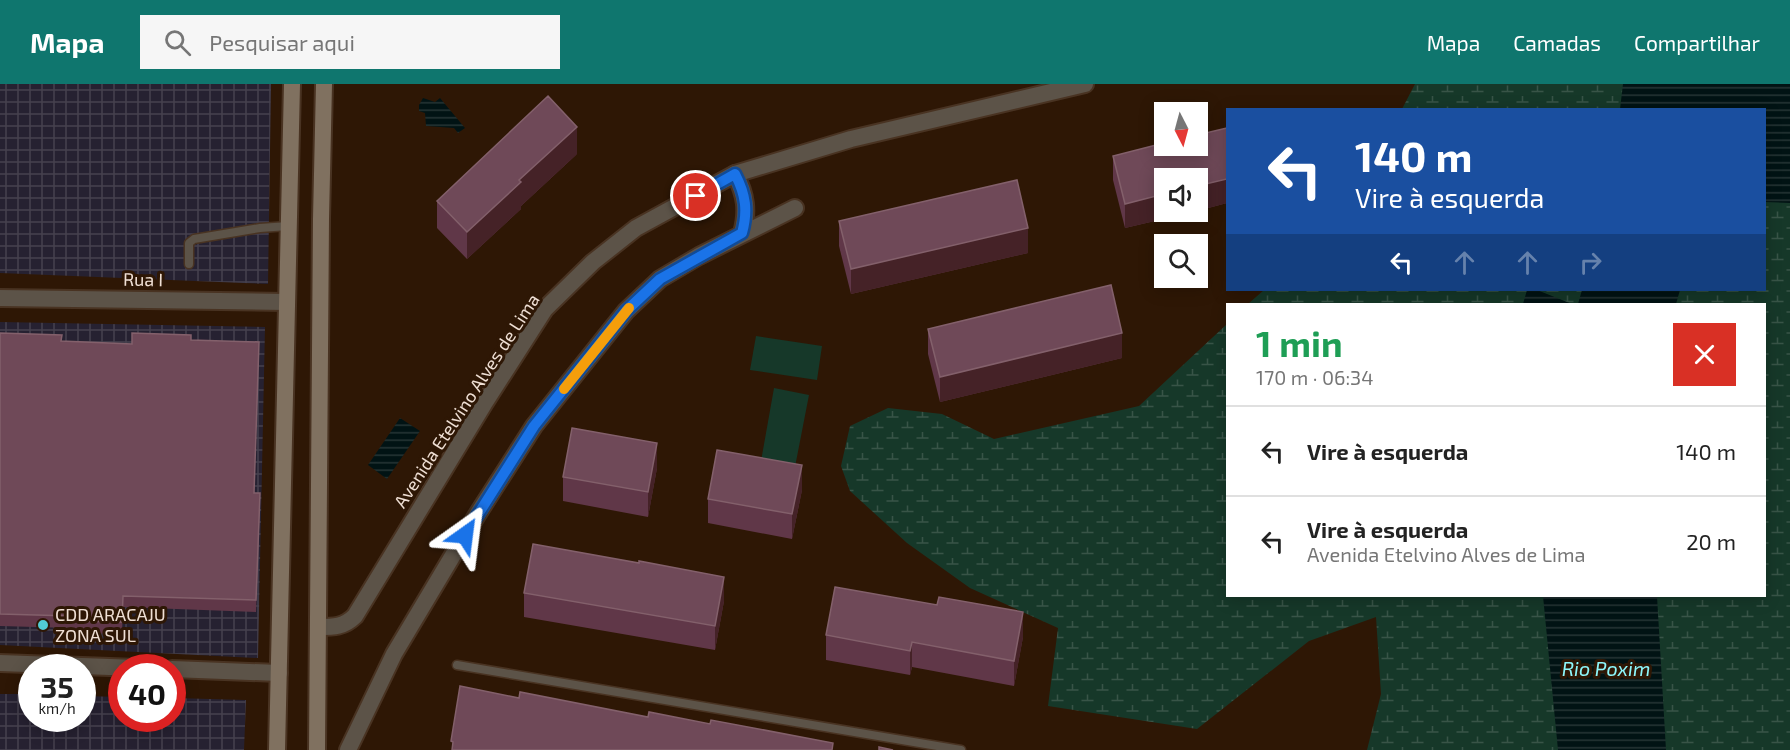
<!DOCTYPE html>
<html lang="pt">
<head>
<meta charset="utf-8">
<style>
  :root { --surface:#fff; --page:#f6f6f6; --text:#222; --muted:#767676; --line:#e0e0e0; --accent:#0f766e }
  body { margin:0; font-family:"Exo 2",sans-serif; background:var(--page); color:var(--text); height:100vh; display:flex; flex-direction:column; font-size:22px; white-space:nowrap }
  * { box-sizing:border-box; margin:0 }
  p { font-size:20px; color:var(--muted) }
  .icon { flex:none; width:33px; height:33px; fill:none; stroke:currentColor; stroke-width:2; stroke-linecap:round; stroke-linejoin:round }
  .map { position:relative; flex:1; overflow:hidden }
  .side { position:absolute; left:1226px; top:219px; width:540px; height:294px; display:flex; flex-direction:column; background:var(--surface); border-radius:0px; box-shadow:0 3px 15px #0003 }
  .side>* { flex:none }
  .guide { position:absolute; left:1226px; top:24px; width:540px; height:183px; border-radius:0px; box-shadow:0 3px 15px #0003; background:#1a4fa0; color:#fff; overflow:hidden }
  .needle { width:39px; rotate:174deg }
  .tools { position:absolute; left:1154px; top:18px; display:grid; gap:12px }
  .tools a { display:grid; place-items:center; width:54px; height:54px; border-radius:0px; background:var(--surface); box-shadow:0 3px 15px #0003; font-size:30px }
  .speed { position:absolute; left:18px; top:570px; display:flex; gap:12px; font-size:30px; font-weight:700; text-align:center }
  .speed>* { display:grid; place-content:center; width:78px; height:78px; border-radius:50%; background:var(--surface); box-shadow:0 3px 15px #0003; line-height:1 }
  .speed small { font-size:15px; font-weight:400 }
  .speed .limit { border:9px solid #d22; background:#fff; color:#111 }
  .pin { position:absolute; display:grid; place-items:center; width:51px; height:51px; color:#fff; margin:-26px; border:3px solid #fff; border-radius:50%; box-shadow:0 2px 6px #0007 }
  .me { position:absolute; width:66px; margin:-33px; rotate:31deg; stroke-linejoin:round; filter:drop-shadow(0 0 4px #0008) }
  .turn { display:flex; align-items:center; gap:21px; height:126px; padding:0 30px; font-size:27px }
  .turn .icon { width:78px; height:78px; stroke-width:2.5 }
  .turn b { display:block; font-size:42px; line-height:51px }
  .lanes { display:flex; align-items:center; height:57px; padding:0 30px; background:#0003; justify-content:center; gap:30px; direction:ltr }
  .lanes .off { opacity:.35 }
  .round { display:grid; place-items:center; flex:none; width:63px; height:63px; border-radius:0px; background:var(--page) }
  .overview { display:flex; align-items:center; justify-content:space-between; height:102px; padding:0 30px }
  h1 { font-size:36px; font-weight:700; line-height:45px; color:#1e9e55 }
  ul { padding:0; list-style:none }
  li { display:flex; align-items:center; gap:18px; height:90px; padding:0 30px; border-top:2px solid var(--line) }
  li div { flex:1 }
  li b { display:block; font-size:22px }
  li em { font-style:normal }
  header { display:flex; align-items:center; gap:36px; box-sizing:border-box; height:84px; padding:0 30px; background:var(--accent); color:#fff }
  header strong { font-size:28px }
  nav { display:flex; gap:33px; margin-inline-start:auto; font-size:21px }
  .search { width:420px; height:54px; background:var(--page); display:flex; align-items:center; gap:15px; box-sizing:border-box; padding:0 21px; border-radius:0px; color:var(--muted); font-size:22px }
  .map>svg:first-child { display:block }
</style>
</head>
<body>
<header>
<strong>Mapa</strong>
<div class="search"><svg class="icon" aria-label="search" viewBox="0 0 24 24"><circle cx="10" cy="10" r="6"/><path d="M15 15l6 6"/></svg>Pesquisar aqui</div>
<nav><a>Mapa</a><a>Camadas</a><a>Compartilhar</a></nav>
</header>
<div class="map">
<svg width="1790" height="666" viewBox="0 0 1790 666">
  <defs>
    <pattern id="industrial-grid" width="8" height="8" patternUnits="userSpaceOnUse" patternTransform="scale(1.5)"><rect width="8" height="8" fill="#262131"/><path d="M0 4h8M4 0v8" fill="none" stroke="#46414e"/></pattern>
    <pattern id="wetland-marsh" width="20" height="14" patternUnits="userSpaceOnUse" patternTransform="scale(1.5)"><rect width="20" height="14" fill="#163829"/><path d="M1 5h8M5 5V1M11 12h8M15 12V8" fill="none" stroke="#385447"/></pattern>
    <pattern id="water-rules" width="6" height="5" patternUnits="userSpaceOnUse" patternTransform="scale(1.5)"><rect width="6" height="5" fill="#011314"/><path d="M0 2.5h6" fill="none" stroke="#263535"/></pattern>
  </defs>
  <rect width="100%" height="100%" fill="#2e1705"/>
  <path fill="url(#industrial-grid)" d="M0,0H271L268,200L0,189Z
    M0,238L265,243L258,574L0,561Z
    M0,610H31L32,634H82L83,612L121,613L122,634H172L173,614L246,616L244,666H0Z"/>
  <path fill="url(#wetland-marsh)" d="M1415,0H1790V666H1367L1381,610L1376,533L1309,557L1197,645L1048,622L1058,544L970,504L907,459L850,407L841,382L850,342L888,324L942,330L994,355L1139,322L1227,240V512H1764V220H1248L1264,206H1764V26L1402,25Z"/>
  <path fill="#163829" d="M756,252L822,262L817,296L750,286Z
    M774,304L809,311L795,383L761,377Z"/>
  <path fill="url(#water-rules)" d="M1623,0H1790V119L1764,118V26L1620,25Z
    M423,14L435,18L440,14L465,44L458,49L454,44L426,42L425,29L419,27V21Z
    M1527,206H1537L1572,220H1523Z
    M1582,206H1680L1676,220H1578Z
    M400,334L420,347L387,395L368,381Z
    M1543,512H1657L1666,666H1558Z"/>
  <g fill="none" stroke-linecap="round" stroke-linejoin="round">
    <g stroke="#493322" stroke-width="11">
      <path id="service" d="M189,180V159L194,155L260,144L288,142
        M457,581L961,666"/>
    </g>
    <g stroke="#493322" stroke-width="20">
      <path id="minor" d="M735,90L851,55L1085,0
        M0,214L286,218
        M0,579L137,584
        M172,585L279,589"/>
    </g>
    <g stroke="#493322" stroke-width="20">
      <path id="tertiary" d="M318,543C334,543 344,543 355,532L484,320L545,225L593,178L636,144L735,90C746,111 748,127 742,149
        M348,666L394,570L477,431L534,342L626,227L660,195L699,172L795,124"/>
    </g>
    <g stroke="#493322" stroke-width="20">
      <path id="secondary" d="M277,666L292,0
        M317,666L321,135L324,0"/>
    </g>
    <use href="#service" stroke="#5c5348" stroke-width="8"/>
    <use href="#minor" stroke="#5c5348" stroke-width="16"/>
    <use href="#tertiary" stroke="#5c5348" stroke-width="16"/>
    <use href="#secondary" stroke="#807160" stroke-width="16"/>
  </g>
  <path fill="#603748" d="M1227,44V119L1197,127L1164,128H1193L1125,144L1113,96V72Z
    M577,70L521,122V125L467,175L437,144V117Z
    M839,137L1028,169L851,210L839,162Z
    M928,245L1122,274L940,318L928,270Z
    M0,249L62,257L132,260L191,256L260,421L256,528L123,523L122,550L71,549V544L0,542Z
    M657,384L648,433L563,417V393Z
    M802,406L792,455L708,439V415Z
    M639,479L724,517L715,566L524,533V509Z
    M826,551L1023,553L1014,602L912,583L910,591L826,576Z"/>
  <path fill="#452227" d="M577,43V70L521,122V125L467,175V148L519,96Z
    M1227,95V119L1197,127V102Z
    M1164,110V128H1193L1125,144V120Z
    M1028,144V169L851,210V185Z
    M1122,249V274L940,318V293Z
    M657,359V384L648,433V408Z
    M802,381V406L792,455V430Z
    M724,493V517L715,566V542Z
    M1023,528V553L1014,602V577Z
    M912,558V583L910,591V567Z"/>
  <path fill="#6f4958" stroke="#83606b" stroke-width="1.5" d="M548,12L577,43L519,96L521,98L467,148L437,117Z
    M1227,44V95L1197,102V94H1164V110L1125,120L1113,72L1164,59V62H1197V51Z
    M1017,96L1028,144L851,185L839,137Z
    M1111,201L1122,249L940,293L928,245Z
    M0,249L62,251L61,257L132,260V249L191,251V256L259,258L254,409H260L256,516L123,512L122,538L71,537V532L0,530Z
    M572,344L657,359L648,408L563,393Z
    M717,366L802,381L792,430L708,415Z
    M533,460L639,479V477L724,493L715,542L524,509Z
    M835,503L937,521L939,513L1023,528L1014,577L912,558L910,567L826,551Z
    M460,602L519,614L520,608L648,633L649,628L710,640L711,636L833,659L832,666H452L453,658L451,657Z
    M879,663L893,666H879Z"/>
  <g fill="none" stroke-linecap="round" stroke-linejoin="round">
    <g stroke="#114b97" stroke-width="15">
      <path id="route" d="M465,451L534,342L626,227L660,195L742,149C748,127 746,111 735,90L696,112"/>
    </g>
    <use href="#route" stroke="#1a73e8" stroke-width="10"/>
    <path stroke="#f59e0b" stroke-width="10" d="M564,305L629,224"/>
  </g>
  <circle fill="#51ccd3" stroke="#2e1705" stroke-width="2" cx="43" cy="541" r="6"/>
  <g text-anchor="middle" stroke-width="6" stroke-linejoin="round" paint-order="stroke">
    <g font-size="18" fill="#efdfd4" stroke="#2e1705">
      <text transform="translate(143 196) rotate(1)" y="6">Rua I</text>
      <text transform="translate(467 317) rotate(-57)" y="6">Avenida Etelvino Alves de Lima</text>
    </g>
    <g font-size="18" fill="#efdfd4" stroke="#2e1705" text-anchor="start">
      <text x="55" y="537">CDD ARACAJU<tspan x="55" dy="21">ZONA SUL</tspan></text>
    </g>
    <g font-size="20" font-style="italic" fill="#8df7fb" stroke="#2e1705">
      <text x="1606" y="592">Rio Poxim</text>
    </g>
  </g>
</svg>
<div class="tools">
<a><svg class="needle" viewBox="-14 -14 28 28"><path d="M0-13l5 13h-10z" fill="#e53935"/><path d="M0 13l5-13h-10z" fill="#767676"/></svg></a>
<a><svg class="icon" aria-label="sound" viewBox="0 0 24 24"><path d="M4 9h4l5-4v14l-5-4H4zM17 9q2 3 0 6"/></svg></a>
<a><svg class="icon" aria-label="search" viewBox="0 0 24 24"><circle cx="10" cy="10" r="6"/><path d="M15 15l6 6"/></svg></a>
</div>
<div class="speed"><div>35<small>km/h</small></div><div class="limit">40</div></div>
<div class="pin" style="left:696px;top:112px;background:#d93025"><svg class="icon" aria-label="arrive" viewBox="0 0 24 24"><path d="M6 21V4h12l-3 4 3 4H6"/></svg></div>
<svg class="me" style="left:465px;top:451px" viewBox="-20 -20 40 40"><path d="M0-17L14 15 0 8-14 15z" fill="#1a73e8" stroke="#fff" stroke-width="4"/></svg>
<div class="guide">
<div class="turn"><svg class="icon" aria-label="left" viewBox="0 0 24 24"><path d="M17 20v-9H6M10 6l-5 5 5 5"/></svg><div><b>140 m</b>Vire à esquerda</div></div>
<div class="lanes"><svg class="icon" aria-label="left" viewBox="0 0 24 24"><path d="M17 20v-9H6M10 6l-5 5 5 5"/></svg><svg class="icon off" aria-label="ahead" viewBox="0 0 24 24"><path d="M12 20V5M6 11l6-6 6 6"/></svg><svg class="icon off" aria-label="ahead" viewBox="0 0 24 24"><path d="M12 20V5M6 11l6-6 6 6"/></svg><svg class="icon off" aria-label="right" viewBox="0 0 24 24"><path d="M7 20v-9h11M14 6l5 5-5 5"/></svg></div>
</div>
<section class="side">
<div class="overview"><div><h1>1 min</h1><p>170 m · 06:34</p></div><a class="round" style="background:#d93025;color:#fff"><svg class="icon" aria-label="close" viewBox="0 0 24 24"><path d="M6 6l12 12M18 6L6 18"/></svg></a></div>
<ul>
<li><svg class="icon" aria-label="left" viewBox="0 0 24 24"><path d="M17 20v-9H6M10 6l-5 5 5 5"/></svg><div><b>Vire à esquerda</b></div><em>140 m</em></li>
<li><svg class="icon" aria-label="left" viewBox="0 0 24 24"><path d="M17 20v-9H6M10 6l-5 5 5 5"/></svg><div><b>Vire à esquerda</b><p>Avenida Etelvino Alves de Lima</p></div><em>20 m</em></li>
</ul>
</section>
</div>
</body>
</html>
